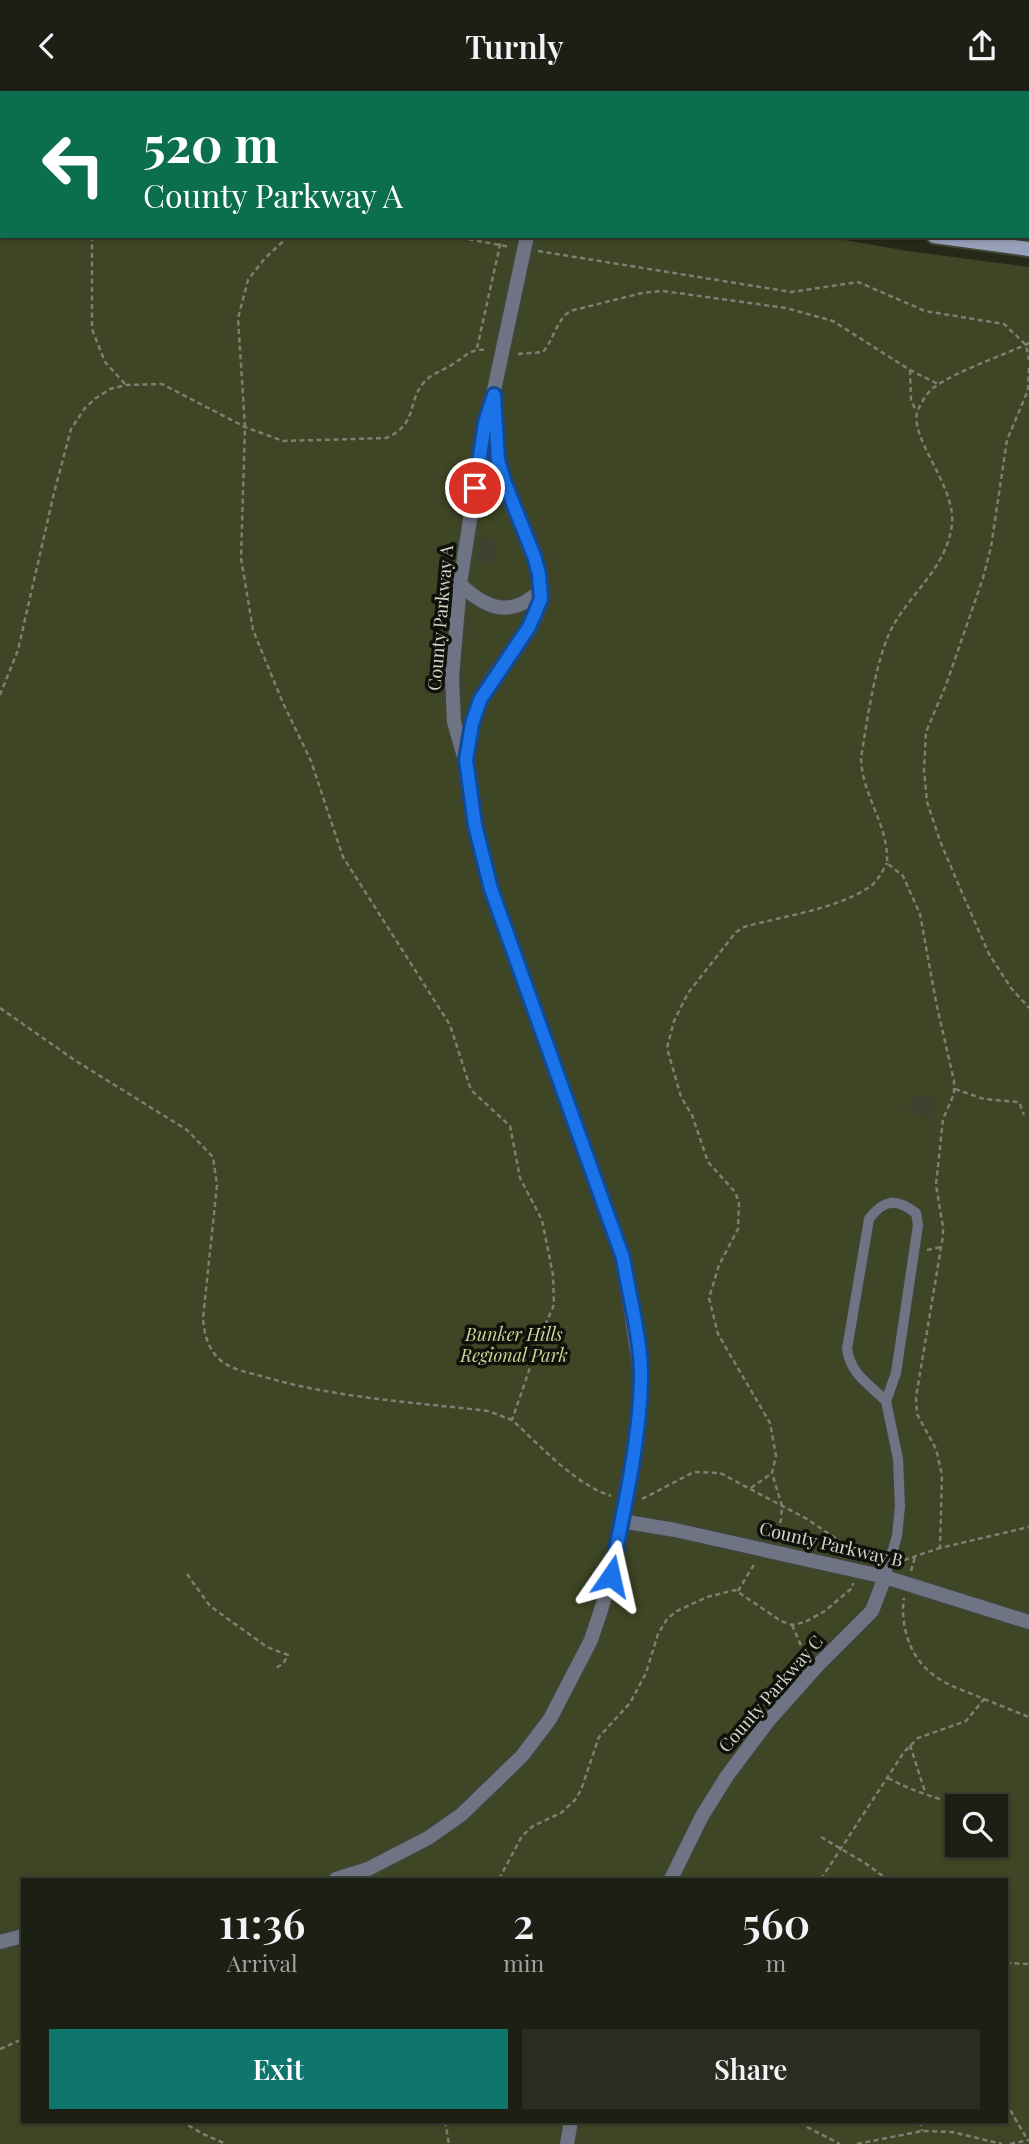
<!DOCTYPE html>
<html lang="en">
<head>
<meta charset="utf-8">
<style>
  :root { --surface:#1c1f13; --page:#292c21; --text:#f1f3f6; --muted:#a0a2a0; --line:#3a3d33; --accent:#0f766e }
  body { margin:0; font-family:"Playfair Display",serif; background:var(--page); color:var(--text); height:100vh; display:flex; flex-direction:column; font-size:26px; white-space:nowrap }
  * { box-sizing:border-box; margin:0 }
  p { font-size:23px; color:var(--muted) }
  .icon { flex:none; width:38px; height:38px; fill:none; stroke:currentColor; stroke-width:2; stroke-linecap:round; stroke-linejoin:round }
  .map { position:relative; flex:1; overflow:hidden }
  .drawer { position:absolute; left:21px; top:1787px; width:987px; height:245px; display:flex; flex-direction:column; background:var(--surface); border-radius:0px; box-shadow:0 2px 5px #0004,0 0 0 2px var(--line) }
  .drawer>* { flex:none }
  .hud { position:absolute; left:0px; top:0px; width:1029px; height:147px; box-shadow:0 2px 5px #0004,0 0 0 2px var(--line); background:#0b6e4f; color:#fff; overflow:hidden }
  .fabs { position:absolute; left:945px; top:1703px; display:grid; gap:14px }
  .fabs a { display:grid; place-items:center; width:63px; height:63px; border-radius:0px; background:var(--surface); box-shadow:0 2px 5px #0004,0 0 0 2px var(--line); font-size:35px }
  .pin { position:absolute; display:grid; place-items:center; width:60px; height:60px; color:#fff; margin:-30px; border:4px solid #fff; border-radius:50%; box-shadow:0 2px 7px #0007 }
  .me { position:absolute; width:77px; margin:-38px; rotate:11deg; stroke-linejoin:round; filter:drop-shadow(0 0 5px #0008) }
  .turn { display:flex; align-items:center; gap:24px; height:147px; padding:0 28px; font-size:32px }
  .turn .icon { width:91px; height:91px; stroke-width:2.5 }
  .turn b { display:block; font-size:49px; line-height:60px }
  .eta { display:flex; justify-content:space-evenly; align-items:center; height:119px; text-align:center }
  .eta b { font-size:42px; font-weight:600; line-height:49px }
  .action { display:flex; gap:14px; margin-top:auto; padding:14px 28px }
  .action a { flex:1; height:80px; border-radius:0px; background:var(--accent); color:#fff; font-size:28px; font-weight:600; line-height:80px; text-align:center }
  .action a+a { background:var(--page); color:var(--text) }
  header { display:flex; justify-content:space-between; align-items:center; height:91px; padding:0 28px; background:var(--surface); font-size:32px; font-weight:600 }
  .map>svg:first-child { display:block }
</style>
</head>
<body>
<header><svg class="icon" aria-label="back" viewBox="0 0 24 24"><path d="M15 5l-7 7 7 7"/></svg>Turnly<svg class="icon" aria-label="share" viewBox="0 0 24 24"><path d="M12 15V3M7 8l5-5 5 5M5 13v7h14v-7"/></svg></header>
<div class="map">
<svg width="1029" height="2053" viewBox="0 0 1029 2053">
  <rect width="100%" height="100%" fill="#252919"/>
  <path fill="#3e4625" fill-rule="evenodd" d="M0,4L2,145H821L908,160L1029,176V2053H0ZM957,1715H996V1754H957ZM23,1788H1006V2030H23Z"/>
  <path fill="#3d4230" d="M479,447L496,450L493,473L475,470Z
    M913,1004L935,1008L931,1027L909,1022Z"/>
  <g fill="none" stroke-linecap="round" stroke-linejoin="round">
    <g stroke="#414536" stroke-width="13">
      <path id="service" d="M885,1486L897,1445L900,1415L898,1368L886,1310L896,1282L918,1134L916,1122C896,1107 884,1108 869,1128L847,1258C851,1284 869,1293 886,1310"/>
    </g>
    <g stroke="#414536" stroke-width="18">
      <path id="minor" d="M548,2V0
        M460,493C487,519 512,527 541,499
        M466,664C471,640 475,616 488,594C504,567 536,540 541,508C546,470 514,422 503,387C496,363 496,337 494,313
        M621,1430L675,1439L885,1486L1029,1531
        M336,1788L368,1778L428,1747L461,1724L522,1665L550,1628L591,1549L601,1519L611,1485L635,1360L641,1287L623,1167L491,798L475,734L465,669L454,631L452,586L460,493L485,332L493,304L527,145
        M671,1788L702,1725L727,1685L769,1629L818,1574L872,1520L885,1486
        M0,1851L23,1845
        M567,2053L571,2030"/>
    </g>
    <g stroke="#414536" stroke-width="18">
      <path id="secondary" d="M85,0L95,2
        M261,0L271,2
        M1027,126L1029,127
        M934,145L1029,158"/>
    </g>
    <path stroke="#7c8072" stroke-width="2.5" stroke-dasharray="5 3.5" stroke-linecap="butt" d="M418,0L428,2
      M525,2V0
      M0,14L2,15
      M1027,103H1029
      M92,145V238L105,271L126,294
      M289,145L265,167L248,189L238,227L245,336L241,467L253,539L283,612L311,670L343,766L450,934L471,999L510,1035L520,1087L542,1129L553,1184L554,1214L543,1239L512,1329
      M452,145L510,156
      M538,160L791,201L858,191L925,220L1004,233L1026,254L1029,269
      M1029,252C1000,266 958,279 933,297C927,302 921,312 918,319C907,344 956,395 952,433C947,475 914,499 894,533C876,564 867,630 861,667C862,705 889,734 887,772L903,785L920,823L936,911L954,990V1003L943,1028L936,1094L943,1136V1145L916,1306L917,1323L936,1358L942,1384L940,1457L1029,1436
      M477,257L502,145
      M518,263L543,261C554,248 556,230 570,220L642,202L663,200L786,217L833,230L910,279L940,294
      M1029,277L1028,299L1007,349L991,456L983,487L946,594L926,641L924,679L927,711L940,750L963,804L989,863L1011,897L1029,917
      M910,279L911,309L916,320
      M0,604L18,559L54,402L71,338L85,317L96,307L110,298L126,294L162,293L245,336L283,350L386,347C419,333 406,311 425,290C433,282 444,279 453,273C466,265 471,257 487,259
      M0,917L76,970L187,1039L213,1066L217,1094L203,1227C204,1241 207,1255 217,1266C228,1278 246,1281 261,1285C335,1307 412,1311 488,1320L512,1329C542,1356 573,1392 611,1405
      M955,998L984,1008L1019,1011L1024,1024
      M927,1159L941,1156
      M751,1397L772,1382
      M642,1408L694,1381L720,1382L807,1428L850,1457L876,1465
      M774,1448L781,1429L782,1415L772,1382L776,1365L770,1332L718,1243L709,1207L719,1174L738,1138L739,1111L735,1101L708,1071L692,1024L681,1006L667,957L674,930L688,902L736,841L744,836C783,825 838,818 871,795C878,789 882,781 887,772
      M904,1469L940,1457
      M911,1480L915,1466
      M187,1483L210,1515L267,1556L288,1564L283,1573L274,1578
      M738,1500L755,1472
      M792,1534L806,1566
      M984,1608L1029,1626
      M910,1654L925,1701
      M888,1687C912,1700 940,1709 967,1715
      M821,1746L865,1772L887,1788
      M499,1788L522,1745L533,1735L561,1722L575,1709L581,1699L599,1646L630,1612L646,1582L658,1543L667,1528L677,1520L707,1506L735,1499L781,1530L792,1534L805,1531L825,1520L852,1497L853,1492
      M821,1788L904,1661L918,1647L966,1630L984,1608C966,1600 944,1594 930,1581C909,1564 900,1533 904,1507
      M1006,1872L1029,1873
      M0,1958L23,1948
      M1006,2012L1027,2048
      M181,2030L203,2043L226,2053
      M445,2030L449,2053
      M801,2030L805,2035L840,2053
      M920,2030L922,2040
      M857,2053L922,2040L952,2041L1002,2053
      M1010,2053L1029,2049"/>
    <use href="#service" stroke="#6f7484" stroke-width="10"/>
    <use href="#minor" stroke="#6f7484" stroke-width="14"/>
    <use href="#secondary" stroke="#97a0b9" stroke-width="14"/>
    <g stroke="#b8bbaf" stroke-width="7">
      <path id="rail" d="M27,2L28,0
        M0,83L2,78"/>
    </g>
    <use href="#rail" stroke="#0f110a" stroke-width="4.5" stroke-dasharray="13" stroke-linecap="butt"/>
  </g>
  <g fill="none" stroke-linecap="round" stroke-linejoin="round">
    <g stroke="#114b97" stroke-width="18">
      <path id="route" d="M475,397L485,332L494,304L498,369L504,390L534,465L539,483L541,508L529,536L480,609L472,633L466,669L475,734L491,798L623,1167C629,1204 642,1252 641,1289C639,1356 623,1420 611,1485"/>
    </g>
    <use href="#route" stroke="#1a73e8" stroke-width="12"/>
  </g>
  <g text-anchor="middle" stroke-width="7" stroke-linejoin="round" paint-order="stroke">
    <g font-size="18" fill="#d4d7cc" stroke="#0f110a">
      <text transform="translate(441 527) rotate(-85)" y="6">County Parkway A</text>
      <text transform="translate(831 1454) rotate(13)" y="6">County Parkway B</text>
      <text transform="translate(771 1603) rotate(-49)" y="6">County Parkway C</text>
    </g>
    <g font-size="18" font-style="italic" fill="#c7d797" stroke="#0f110a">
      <text x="514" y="1250">Bunker Hills<tspan x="514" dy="21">Regional Park</tspan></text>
    </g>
  </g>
</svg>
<div class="fabs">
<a><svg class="icon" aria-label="search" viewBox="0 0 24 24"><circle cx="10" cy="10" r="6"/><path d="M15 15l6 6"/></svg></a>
</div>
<div class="pin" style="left:475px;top:397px;background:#d93025"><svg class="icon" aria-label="arrive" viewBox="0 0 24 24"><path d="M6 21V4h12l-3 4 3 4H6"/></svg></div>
<svg class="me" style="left:611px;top:1485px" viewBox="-20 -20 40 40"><path d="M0-17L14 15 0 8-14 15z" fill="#1a73e8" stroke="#fff" stroke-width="4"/></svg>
<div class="hud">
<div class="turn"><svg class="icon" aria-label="left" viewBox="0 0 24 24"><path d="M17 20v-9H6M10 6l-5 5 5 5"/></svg><div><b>520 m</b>County Parkway A</div></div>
</div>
<section class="drawer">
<div class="eta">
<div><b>11:36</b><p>Arrival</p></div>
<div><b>2</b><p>min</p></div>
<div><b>560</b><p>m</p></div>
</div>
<div class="action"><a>Exit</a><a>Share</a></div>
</section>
</div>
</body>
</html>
